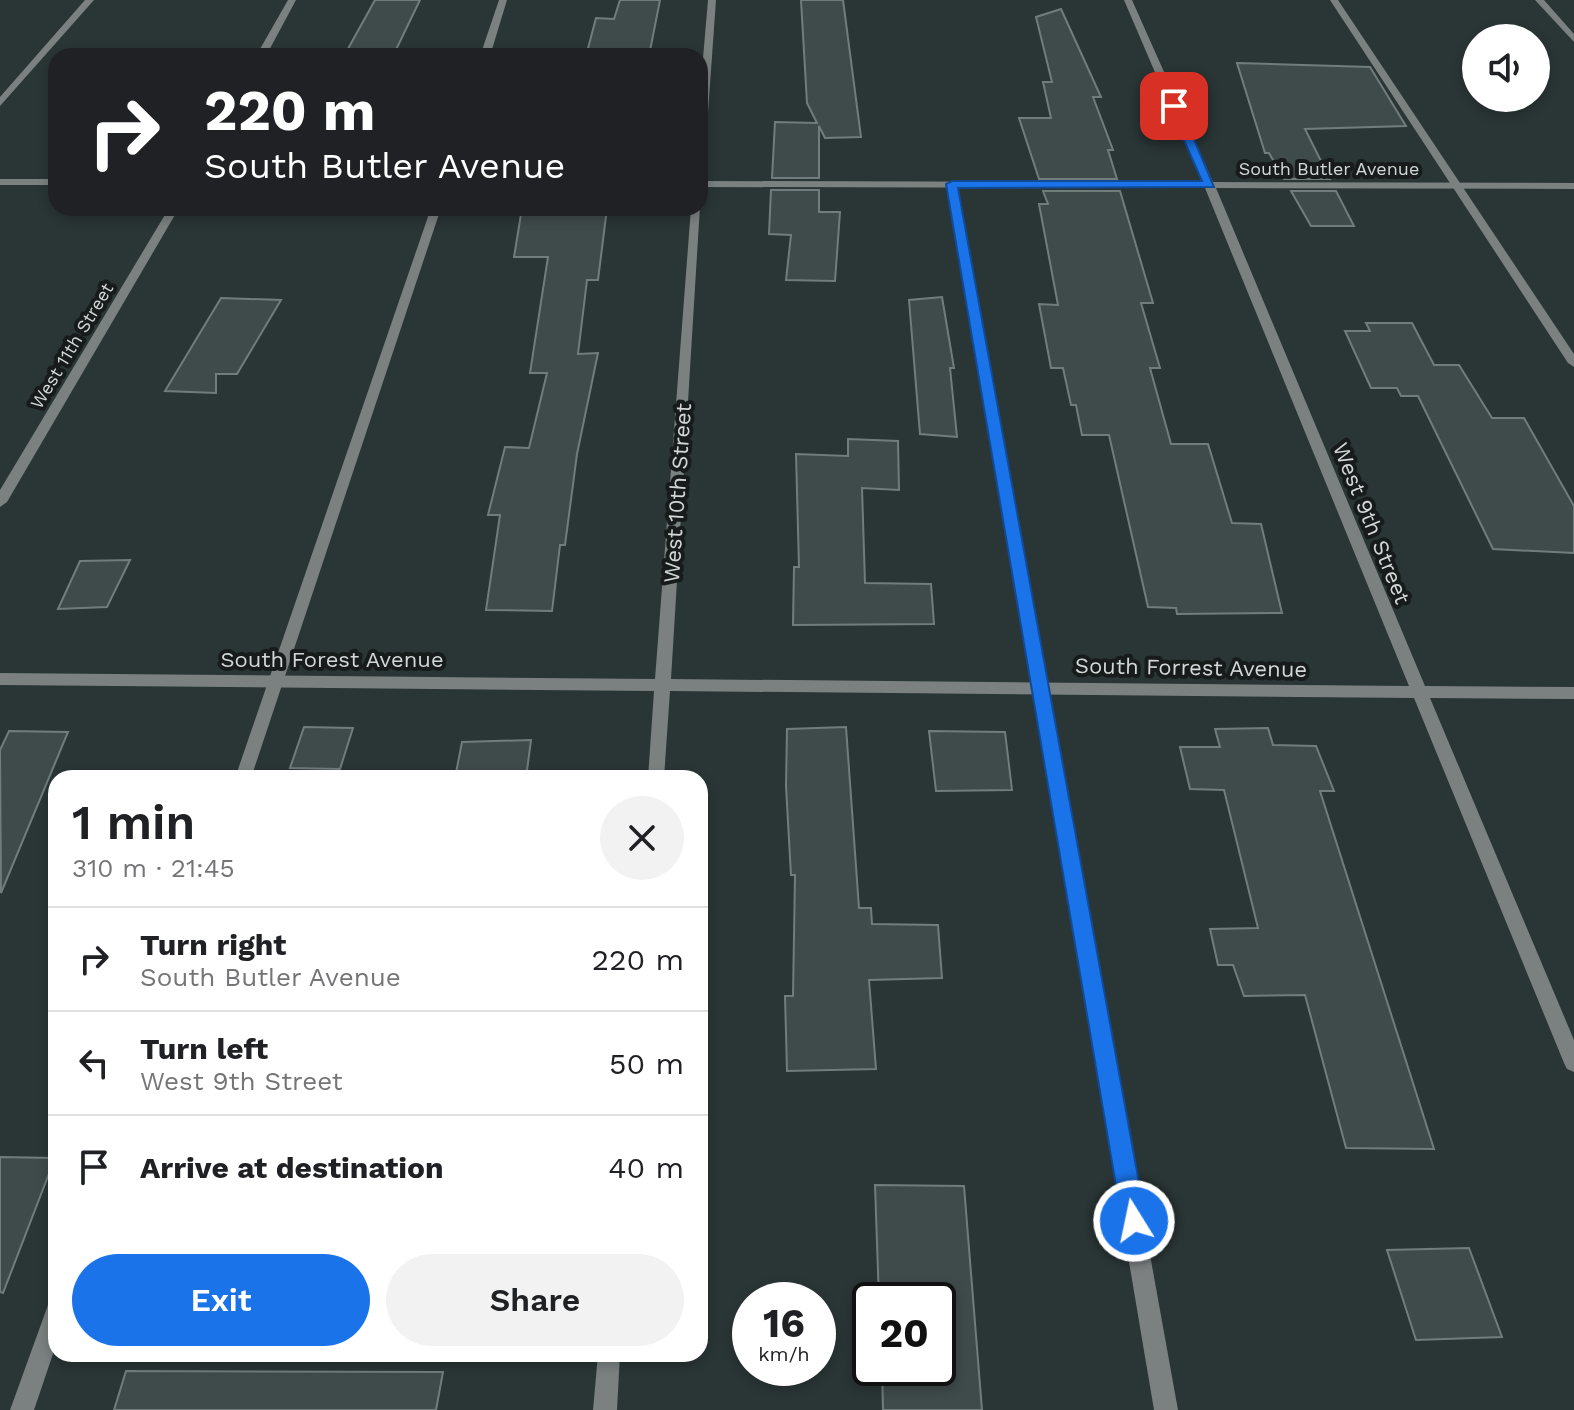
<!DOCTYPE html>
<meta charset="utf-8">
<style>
body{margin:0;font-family:"Work Sans",sans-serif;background:#f2f2f2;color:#202124;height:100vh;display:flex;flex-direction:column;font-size:30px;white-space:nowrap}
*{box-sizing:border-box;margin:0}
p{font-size:26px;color:#757577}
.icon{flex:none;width:44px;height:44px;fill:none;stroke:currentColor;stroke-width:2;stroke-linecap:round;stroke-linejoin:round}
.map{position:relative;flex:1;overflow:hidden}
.panel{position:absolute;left:48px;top:770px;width:660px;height:592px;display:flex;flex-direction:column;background:#fff;border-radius:24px;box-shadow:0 4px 12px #0003}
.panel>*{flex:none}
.guide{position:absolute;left:48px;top:48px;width:660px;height:168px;border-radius:24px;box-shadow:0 4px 12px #0003;background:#202124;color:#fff;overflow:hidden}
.tools{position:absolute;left:1462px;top:24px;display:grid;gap:16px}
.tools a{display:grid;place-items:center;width:88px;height:88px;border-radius:50%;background:#fff;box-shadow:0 4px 12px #0003;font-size:40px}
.speed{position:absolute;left:732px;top:1282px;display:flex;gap:16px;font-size:40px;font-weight:700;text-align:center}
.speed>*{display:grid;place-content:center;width:104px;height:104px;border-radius:50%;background:#fff;box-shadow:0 4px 12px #0003;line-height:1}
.speed small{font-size:20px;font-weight:400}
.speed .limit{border:4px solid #111;border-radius:12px;background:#fff;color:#111}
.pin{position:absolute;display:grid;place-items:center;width:68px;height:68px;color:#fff;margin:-34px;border-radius:16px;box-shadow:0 4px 12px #0006}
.me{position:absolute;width:88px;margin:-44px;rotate:350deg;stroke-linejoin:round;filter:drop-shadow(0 0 6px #0008)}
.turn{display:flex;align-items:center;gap:28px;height:168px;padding:0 24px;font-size:36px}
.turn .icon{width:104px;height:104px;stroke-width:2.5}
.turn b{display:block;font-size:56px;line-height:68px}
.round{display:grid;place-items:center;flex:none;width:84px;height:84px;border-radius:42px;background:#f2f2f2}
.head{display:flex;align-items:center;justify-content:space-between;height:136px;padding:0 24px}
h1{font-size:48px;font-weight:600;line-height:60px}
.primary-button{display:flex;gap:16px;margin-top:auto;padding:16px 24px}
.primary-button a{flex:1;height:92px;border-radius:48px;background:#1a73e8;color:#fff;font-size:32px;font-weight:600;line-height:92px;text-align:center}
.primary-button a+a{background:#f2f2f2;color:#202124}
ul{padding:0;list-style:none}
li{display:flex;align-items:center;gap:24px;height:104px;padding:0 24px;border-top:2px solid #e0e0e0}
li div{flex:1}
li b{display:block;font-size:30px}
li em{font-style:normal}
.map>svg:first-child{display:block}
.building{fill:#3f4a4a;stroke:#717d7d;stroke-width:2}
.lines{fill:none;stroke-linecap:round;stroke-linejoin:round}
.service{fill:#7b8080;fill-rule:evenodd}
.minor{fill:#7b8080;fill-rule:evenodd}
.route{fill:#1a73e8;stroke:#114b97;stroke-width:2}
.labels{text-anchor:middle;stroke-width:8;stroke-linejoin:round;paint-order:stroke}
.far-street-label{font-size:18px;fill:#d2d8d8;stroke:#171b1c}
.street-label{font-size:22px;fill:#d2d8d8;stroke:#171b1c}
</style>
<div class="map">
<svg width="1574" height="1410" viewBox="0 0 1574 1410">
<rect width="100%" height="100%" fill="#2a3535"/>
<g class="building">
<path d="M375,0H420L393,56H344Z"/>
<path d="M620,0H660L649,56H586L596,18L614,19Z"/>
<path d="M801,0H843L861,137L825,138L819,126V178H772L775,122L817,123L807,103Z"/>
<path d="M1061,9L1101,97H1093L1113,150H1108L1117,179H1039L1019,118H1051L1043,82H1052L1036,17Z"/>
<path d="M1237,63L1370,67L1406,126L1305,129L1330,179H1284L1269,153H1265Z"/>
<path d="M771,190H819V212H840L835,281L786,280L791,235L769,234Z"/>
<path d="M1043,191H1120L1153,303H1141L1160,368H1150L1171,444H1208L1232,523L1261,524L1282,613L1177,614L1176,608L1148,607L1109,435H1082L1076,405H1071L1063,368H1051L1039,304L1058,305L1039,204H1048Z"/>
<path d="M1291,191H1336L1354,226H1311Z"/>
<path d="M522,208H607L598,280H587L578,354L598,353L577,454L565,545H560L552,611L486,610L500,515H488L505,447L529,448L547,373H530L548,257H514Z"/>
<path d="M942,297L954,368H950L957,437L920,434L909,300Z"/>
<path d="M221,298L281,300L237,374H216V393L165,391Z"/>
<path d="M1366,323H1412L1434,365H1459L1492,418H1524L1574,506V553L1493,549L1418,396H1401L1397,388H1371L1345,331H1370Z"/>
<path d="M848,439L898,441L899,490L862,488L865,583L931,584L934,624L793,625L794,567H799L796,454L848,456Z"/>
<path d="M130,560L107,607L58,609L80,561Z"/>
<path d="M304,727L353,728L340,769L290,768Z"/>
<path d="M846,727L859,908H871L872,924L938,925L942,978L869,980L876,1069L787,1071L785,996H793L795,875H791L786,786L787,729Z"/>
<path d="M1268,728L1273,745L1316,746L1334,791H1320L1434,1149L1346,1148L1305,995L1244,996L1233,965H1218L1210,929L1258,928L1224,790L1190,789L1180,747H1220L1215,729Z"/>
<path d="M9,731L68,732L1,893L0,750Z"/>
<path d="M929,731L1005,732L1012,790L936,791Z"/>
<path d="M531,740L526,778H455L462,742Z"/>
<path d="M0,1157L55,1158L3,1293L0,1292Z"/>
<path d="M875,1185L964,1186L982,1410H883L882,1368H938V1300H879Z"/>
<path d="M1469,1248L1502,1337L1416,1340L1387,1250Z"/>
<path d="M126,1371L443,1372L436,1410H114Z"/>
</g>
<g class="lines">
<g class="service">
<path d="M85,0H94L0,106V97Z"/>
<path d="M499,0H507L490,56H480Z"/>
<path d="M1330,0H1338L1574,354V367L1568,363Z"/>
<path d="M952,181L957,184L1178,1410H1154L947,184Z"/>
<path d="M431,208H441L251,778H235Z"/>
<path d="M56,1302V1345L34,1410H10L48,1305Z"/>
</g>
<g class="minor">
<path d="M288,0H296L266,56H256Z"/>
<path d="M708,0H716L705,155L700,158V93Z"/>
<path d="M1124,0H1132L1213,182L1574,183V189L1216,188L1425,686L1574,687V699L1430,698L1574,1040V1072L1567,1069L1564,1063L1414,698L670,691L664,778H648L654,691L0,685V673L655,679L691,208L700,206L671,679L1409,686L1205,188L700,187V181L1202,182Z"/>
<path d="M1535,0H1544L1574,34V42Z"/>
<rect x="0" y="179" width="56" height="6"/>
<path d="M169,208H179L7,502L0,507V490Z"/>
<path d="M598,1354H620L617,1410H593Z"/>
</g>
</g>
<path class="route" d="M1174,102L1180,106L1214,187L958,188L1146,1221L1143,1230L1134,1234L1125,1230L1122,1221L946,184L952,181H1202L1169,106Z"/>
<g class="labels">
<g class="far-street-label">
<text x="1329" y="175">South Butler Avenue</text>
<text transform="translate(72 346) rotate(-59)" y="6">West 11th Street</text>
</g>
<g class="street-label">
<text transform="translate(677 493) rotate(-86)" y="8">West 10th Street</text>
<text transform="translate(1372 523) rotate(68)" y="8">West 9th Street</text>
<text x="332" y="667">South Forest Avenue</text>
<text transform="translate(1191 667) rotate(1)" y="8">South Forrest Avenue</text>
</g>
</g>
</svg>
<div class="tools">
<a><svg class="icon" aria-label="sound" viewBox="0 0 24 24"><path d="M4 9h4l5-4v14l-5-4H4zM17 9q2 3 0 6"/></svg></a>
</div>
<div class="speed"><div>16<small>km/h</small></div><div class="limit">20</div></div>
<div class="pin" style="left:1174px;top:106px;background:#d93025"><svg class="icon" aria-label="arrive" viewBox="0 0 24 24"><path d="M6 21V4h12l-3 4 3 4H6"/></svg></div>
<svg class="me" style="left:1134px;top:1221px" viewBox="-20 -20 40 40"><circle r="17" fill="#1a73e8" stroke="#fff" stroke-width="3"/><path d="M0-11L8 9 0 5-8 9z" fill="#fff"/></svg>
<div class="guide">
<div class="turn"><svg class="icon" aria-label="right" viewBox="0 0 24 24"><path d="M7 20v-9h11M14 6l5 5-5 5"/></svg><div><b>220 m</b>South Butler Avenue</div></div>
</div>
<section class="panel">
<div class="head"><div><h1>1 min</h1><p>310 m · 21:45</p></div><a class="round"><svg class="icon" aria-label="close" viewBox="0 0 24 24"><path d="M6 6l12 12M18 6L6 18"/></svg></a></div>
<ul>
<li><svg class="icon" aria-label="right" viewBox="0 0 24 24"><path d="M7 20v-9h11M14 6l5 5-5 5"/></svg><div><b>Turn right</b><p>South Butler Avenue</p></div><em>220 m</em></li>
<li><svg class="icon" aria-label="left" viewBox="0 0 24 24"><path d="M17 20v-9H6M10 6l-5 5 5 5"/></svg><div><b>Turn left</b><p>West 9th Street</p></div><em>50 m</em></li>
<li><svg class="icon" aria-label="arrive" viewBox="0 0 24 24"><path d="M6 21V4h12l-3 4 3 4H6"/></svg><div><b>Arrive at destination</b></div><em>40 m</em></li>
</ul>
<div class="primary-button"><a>Exit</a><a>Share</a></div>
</section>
</div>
